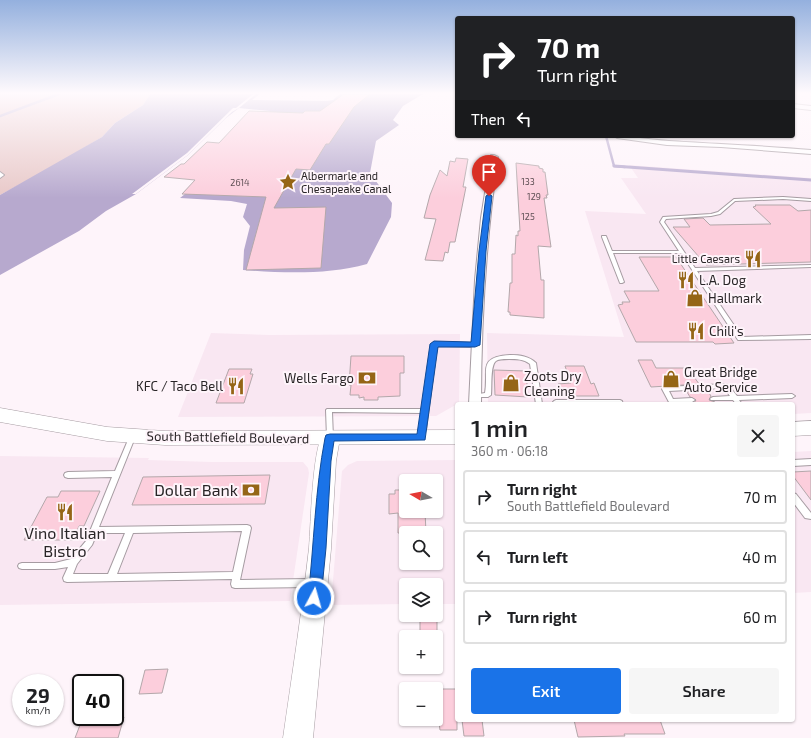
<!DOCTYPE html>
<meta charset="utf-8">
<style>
body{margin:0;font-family:"Exo 2",sans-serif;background:#f6f6f6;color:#202124;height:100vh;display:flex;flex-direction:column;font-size:15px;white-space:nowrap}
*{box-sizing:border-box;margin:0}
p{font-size:13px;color:#757577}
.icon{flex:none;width:22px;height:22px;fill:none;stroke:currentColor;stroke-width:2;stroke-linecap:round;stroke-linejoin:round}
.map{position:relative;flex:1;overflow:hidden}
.details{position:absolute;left:455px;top:402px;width:340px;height:320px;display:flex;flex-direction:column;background:#fff;border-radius:4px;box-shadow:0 1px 3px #0004}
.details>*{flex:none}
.banner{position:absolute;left:455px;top:16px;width:340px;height:122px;border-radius:4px;box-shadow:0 1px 3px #0004;background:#202124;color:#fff;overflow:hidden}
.needle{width:26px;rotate:280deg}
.tools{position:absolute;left:399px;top:474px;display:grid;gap:8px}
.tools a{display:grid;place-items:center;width:44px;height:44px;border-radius:4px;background:#fff;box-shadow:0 1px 3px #0004;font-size:20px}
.speed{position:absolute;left:12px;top:674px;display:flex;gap:8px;font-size:20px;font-weight:700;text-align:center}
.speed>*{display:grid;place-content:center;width:52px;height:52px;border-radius:50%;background:#fff;box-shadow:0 1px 3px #0004;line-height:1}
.speed small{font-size:10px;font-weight:400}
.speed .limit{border:2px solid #111;border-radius:6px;background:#fff;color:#111}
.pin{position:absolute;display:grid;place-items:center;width:34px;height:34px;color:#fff;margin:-41px -17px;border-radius:50% 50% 50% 0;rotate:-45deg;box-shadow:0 0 4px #0007}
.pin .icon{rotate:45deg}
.me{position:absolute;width:44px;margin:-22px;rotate:6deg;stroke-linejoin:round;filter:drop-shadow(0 0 3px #0008)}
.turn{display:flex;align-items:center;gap:14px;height:84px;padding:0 16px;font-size:18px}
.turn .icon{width:52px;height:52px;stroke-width:2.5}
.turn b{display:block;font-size:28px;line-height:34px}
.then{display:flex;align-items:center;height:38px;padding:0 16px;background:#0003;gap:8px;font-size:15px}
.round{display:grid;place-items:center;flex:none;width:42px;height:42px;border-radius:4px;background:#f6f6f6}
.headline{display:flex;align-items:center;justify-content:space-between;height:68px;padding:0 16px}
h1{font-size:24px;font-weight:600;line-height:30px}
.button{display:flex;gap:8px;margin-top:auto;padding:8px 16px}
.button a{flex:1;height:46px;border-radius:4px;background:#1a73e8;color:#fff;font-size:16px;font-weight:600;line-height:46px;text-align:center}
.button a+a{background:#f6f6f6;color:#202124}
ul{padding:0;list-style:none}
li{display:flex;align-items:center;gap:12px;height:54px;margin:0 8px 6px;padding:0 8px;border:2px solid #e0e0e0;border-radius:4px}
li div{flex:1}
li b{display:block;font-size:15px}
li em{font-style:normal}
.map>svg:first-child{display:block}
.built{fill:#f9e7f2;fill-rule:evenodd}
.green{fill:#e8c8c8}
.water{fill:#b7a9ce}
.pier{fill:#fef4fa}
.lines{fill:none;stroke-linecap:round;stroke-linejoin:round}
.stream-far1{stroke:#b7a9ce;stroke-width:2.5}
.stream{stroke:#b7a9ce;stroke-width:3}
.building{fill:#fccedc;stroke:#b3a7aa}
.lane-casing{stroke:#a69ca2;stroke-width:2}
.street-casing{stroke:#a69ca2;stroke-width:2}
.secondary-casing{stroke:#a69ca2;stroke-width:1}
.primary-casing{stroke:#a69ca2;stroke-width:1}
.lane{fill:#fff;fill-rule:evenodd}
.street{fill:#fff;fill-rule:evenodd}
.secondary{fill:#fff;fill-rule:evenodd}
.primary{fill:#fff;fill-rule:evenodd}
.route{fill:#1a73e8;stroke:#114b97}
.labels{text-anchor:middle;stroke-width:4;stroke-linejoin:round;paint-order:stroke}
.far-number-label{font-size:9px;fill:#5e4f54}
.far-poi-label{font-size:11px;fill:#292527;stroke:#fef4fa;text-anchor:start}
.poi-label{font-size:13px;fill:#292527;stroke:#fef4fa;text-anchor:start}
.street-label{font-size:13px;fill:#292527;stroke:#fef4fa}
.near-poi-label{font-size:16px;fill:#292527;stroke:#fef4fa;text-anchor:end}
</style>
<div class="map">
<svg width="811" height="738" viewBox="0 0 811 738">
<rect width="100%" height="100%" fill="#fef4fa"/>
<g class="built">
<path d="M629,165L811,178V413L793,414V404H488L487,333L624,337L585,211L646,214L621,178H638Z"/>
<path d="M211,333L269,335L460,334L459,403L436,416L178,417Z"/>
<path d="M811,451V592L793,593V452Z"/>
<path d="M0,456L149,458L148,460L212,462H303L308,468L309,473L290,601L0,605Z"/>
<path d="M457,460V604H436V585H406V604L331,605L342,471L348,465L357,461ZM406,481H436V511H406ZM406,533H436V563H406Z"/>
</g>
<path class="green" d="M0,94H150L143,105L115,123L102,137L50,168L0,195Z"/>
<path class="water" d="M150,94H260L252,100L327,101L333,100L340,94H423L403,106L393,120L399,125L376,141L370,173L392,203L391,217L367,264C327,275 283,273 243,270L244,250L250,226L243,217L247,204L231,201L180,198L209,175L270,111L239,108L226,118L188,155L136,194L106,211L79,231L0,275V195L102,137L115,123L143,105Z"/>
<path class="pier" d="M253,94H256L239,108L232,112L188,155L136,194H132L187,153L233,108H236Z"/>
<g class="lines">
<g class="stream-far1">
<path d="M0,116L59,94"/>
<path d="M606,136L614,166L625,167"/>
</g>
<path class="stream" d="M614,166L811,180"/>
</g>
<g class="building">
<path d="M344,94H370L354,107L329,144H326L310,170L296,169L274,208L326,207L321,268L246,270L266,197L182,194L195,180L164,177L181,164H184L207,142L219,143L249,111L303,113L305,111H320Z"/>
<path d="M456,158L468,159L463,187H466L455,242H450L448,253L445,252L443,261L425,260L436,219L424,218L430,195L440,170L447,176L450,161L455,162Z"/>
<path d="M516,163L539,166V168L543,169V172H545L548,195H546L547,198H544L551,247L538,246L541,280H544V318L510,315V312H508L510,283H512V254H515L516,235L518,236V231H520Z"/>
<path d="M755,205H790L798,211L811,210V262L706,265L673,227H690L684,219L703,218L710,225L771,224L753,207L756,206Z"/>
<path d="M639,257H676L734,343L715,344L713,342H636L618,305L623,304L622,302H630L624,291H659Z"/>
<path d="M351,356H404V373H400V396L378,397V400H364V397L359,398V395H350L351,385H349Z"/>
<path d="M638,360H652L656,368H686L690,371L699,384L651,387Z"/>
<path d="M565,366H584L591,384L594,383L599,396H563L558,384L571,383Z"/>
<path d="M229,369H252L250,374H253L244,403H216Z"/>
<path d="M494,370L526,371L528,397L495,395Z"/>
<path d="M707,390L711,396L709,400L715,402L716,404H695L694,403L696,400L690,397L687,392Z"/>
<path d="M811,471V500L793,476V472Z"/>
<path d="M270,475L265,504L132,505L143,477Z"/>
<path d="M395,490H406V511H425L426,533H398V513L389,514V494H395Z"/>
<path d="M61,491H100L84,526H79L73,540H24L47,497H58Z"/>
<path d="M420,615H437V632L420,631Z"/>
<path d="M168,669L162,693L139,694L145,670Z"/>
<path d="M438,689H457V730H440L439,723H436V701H439Z"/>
<path d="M106,717H124L118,738H75L80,725H104Z"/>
<path d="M462,720H482L484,736H464Z"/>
<path d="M574,720H660L665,734H624L625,736L578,737Z"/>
</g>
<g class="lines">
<g class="lane-casing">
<g id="lane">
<path d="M0,172L4,175L0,178Z"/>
<path d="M783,197L811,199V201L783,199L735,201L720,214L711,216L666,219L664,222L695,268L811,265V267L697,271L742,337L811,335V339L738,340L681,253H613L624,282L622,283H620L602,237V236H606L612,251H679L660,222L663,217L711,214L718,212L734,199Z"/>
<path d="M434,342L475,343L478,345L475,347L437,346L425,437L424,439H420L419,437L422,413L332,412L333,438L332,440H328L327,438L326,410L327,409H422L431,344Z"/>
<path d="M510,355C520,355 529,356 536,363L542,404H536L530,364C523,359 517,359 509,359C505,359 499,359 496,361C490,365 492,387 491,395L488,397H473L472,396L473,395L485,393C489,370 477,357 510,355Z"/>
<path d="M726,384L728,385L737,396L792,394L795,396L792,398L739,400L742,404H736L733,400H711L710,399L711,398L713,397L730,396L724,388L669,391L673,399L692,398L695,400L692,402L670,404L662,389L665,387Z"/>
<path d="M556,400H620L622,401L623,404L554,403L553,402L554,401Z"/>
<path d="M131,433H135L136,435L99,527L247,525L250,526L251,528L240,580L312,579L315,580L316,583L315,586L312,587L235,588L232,587L231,584L232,579L67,582L64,581L63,578L68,567L55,569H22L19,568L18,566L19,564L22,563H55L71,559L86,541L112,477L68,478L65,477L64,475L65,473L68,472L115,471ZM242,531L233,572L117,574L133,533ZM97,533H125L108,574H73L77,564L92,545Z"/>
<path d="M811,459V465L793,466V460Z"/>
<path d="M793,493L796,494L811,513V519L805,518L793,502Z"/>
</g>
</g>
<g class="street-casing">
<g id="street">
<path d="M793,104L811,106V110L793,108Z"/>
<path d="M614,136C633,136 650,140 669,141C716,144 764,146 811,150V154L721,147L667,145L617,138Z"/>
<path d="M491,155H494L498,157C486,239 481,321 481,404H469L475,280L481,218Z"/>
</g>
</g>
<g class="secondary-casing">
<path id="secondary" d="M330,431L337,433L340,438L336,461L331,549L313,738H283C292,675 302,611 309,548C311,522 312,452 323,433Z"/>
</g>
<g class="primary-casing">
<g id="primary">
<path d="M0,408L107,427L165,431L457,430V444L165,445L107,441L0,422Z"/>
<path d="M811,421V435L793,436V422Z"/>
</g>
</g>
<use href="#lane" class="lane"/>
<use href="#street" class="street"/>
<use href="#secondary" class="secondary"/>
<use href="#primary" class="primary"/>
</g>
<linearGradient id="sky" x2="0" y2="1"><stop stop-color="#94b0de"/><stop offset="0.47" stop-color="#fffafd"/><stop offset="1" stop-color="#fffafd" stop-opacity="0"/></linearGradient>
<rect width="811" height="198" fill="url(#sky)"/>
<path class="route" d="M489,194L492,196L486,251L480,345L475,347H438L425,440L334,441L331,461L326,548L321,598L319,602L314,604L310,602L308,598C314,545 315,490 325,438L326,435L330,434H417L430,344L434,341L471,342L479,251L486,196Z"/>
<defs>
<g id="sight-bare" transform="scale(1.38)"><path d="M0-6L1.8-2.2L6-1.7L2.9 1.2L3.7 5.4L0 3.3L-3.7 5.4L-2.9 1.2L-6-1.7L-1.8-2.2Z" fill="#956516" stroke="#fef4fa" stroke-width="2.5" paint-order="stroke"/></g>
<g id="restaurant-bare" transform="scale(1.38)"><path d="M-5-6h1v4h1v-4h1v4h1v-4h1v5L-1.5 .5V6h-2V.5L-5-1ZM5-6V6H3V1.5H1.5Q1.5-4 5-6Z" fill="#956516" stroke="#fef4fa" stroke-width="2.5" paint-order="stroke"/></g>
<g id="shop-bare" transform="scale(1.38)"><path d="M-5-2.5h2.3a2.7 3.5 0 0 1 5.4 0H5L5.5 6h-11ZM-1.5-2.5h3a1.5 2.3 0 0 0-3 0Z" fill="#956516" stroke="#fef4fa" stroke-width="2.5" paint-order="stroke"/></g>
<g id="bank-bare" transform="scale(1.38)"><path d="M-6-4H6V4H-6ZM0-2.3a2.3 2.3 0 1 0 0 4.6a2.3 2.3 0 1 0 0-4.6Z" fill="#956516" stroke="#fef4fa" stroke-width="2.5" paint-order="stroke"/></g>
</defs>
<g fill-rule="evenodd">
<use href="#sight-bare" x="288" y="182"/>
<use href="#restaurant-bare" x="753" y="259"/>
<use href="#restaurant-bare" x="686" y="280"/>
<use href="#shop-bare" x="695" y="298"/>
<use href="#restaurant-bare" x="696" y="331"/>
<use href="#bank-bare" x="367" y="378"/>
<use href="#shop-bare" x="671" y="379"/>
<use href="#shop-bare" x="511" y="383"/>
<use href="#restaurant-bare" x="236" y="386"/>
<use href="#bank-bare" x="251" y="490"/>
<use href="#restaurant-bare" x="65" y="512"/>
</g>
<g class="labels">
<g class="far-number-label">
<text x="528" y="185">133</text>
<text x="240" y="186">2614</text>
<text x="534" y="200">129</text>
<text x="528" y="220">125</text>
</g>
<g class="far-poi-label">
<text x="301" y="180">Albermarle and<tspan x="301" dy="13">Chesapeake Canal</tspan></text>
<text x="740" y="263" text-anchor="end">Little Caesars</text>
</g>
<g class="poi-label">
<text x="699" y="285">L.A. Dog</text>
<text x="708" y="303">Hallmark</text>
<text x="709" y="336">Chili's</text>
<text x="684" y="377">Great Bridge<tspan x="684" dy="15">Auto Service</tspan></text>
<text x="524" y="381">Zoots Dry<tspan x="524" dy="15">Cleaning</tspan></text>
<text x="354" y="383" text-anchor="end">Wells Fargo</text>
<text x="223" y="391" text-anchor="end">KFC / Taco Bell</text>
</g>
<g class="street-label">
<text transform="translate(228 437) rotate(1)" y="5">South Battlefield Boulevard</text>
</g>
<g class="near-poi-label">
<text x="238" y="496">Dollar Bank</text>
<text x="65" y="539" text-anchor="middle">Vino Italian<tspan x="65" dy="18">Bistro</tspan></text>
</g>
</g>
</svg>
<div class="tools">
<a><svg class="needle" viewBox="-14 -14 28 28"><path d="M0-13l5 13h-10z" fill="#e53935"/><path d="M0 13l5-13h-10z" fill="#757577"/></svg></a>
<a><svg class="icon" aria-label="search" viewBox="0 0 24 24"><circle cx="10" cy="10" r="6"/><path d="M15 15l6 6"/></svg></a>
<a><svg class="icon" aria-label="layers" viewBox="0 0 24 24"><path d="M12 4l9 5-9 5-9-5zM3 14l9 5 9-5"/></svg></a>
<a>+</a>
<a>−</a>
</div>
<div class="speed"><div>29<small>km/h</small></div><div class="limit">40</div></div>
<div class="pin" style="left:489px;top:196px;background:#d93025"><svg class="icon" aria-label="arrive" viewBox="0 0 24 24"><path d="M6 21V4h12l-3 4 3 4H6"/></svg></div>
<svg class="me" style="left:314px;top:598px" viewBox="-20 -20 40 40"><circle r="17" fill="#1a73e8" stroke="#fff" stroke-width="3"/><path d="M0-11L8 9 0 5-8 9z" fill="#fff"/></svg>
<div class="banner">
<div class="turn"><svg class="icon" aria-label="right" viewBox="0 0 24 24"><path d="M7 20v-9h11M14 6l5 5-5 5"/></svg><div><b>70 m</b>Turn right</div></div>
<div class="then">Then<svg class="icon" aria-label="left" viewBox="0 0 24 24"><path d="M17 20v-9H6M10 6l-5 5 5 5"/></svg></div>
</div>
<section class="details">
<div class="headline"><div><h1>1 min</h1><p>360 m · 06:18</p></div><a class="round"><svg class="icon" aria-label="close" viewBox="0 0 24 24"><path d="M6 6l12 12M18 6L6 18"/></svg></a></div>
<ul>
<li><svg class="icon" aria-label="right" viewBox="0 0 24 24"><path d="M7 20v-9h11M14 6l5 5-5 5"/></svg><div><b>Turn right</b><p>South Battlefield Boulevard</p></div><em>70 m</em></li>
<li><svg class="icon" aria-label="left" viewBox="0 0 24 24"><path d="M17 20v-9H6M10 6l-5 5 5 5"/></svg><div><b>Turn left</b></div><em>40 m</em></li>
<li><svg class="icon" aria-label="right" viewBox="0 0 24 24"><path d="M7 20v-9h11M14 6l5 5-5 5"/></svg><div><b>Turn right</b></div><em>60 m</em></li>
</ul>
<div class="button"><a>Exit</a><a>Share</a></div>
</section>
</div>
